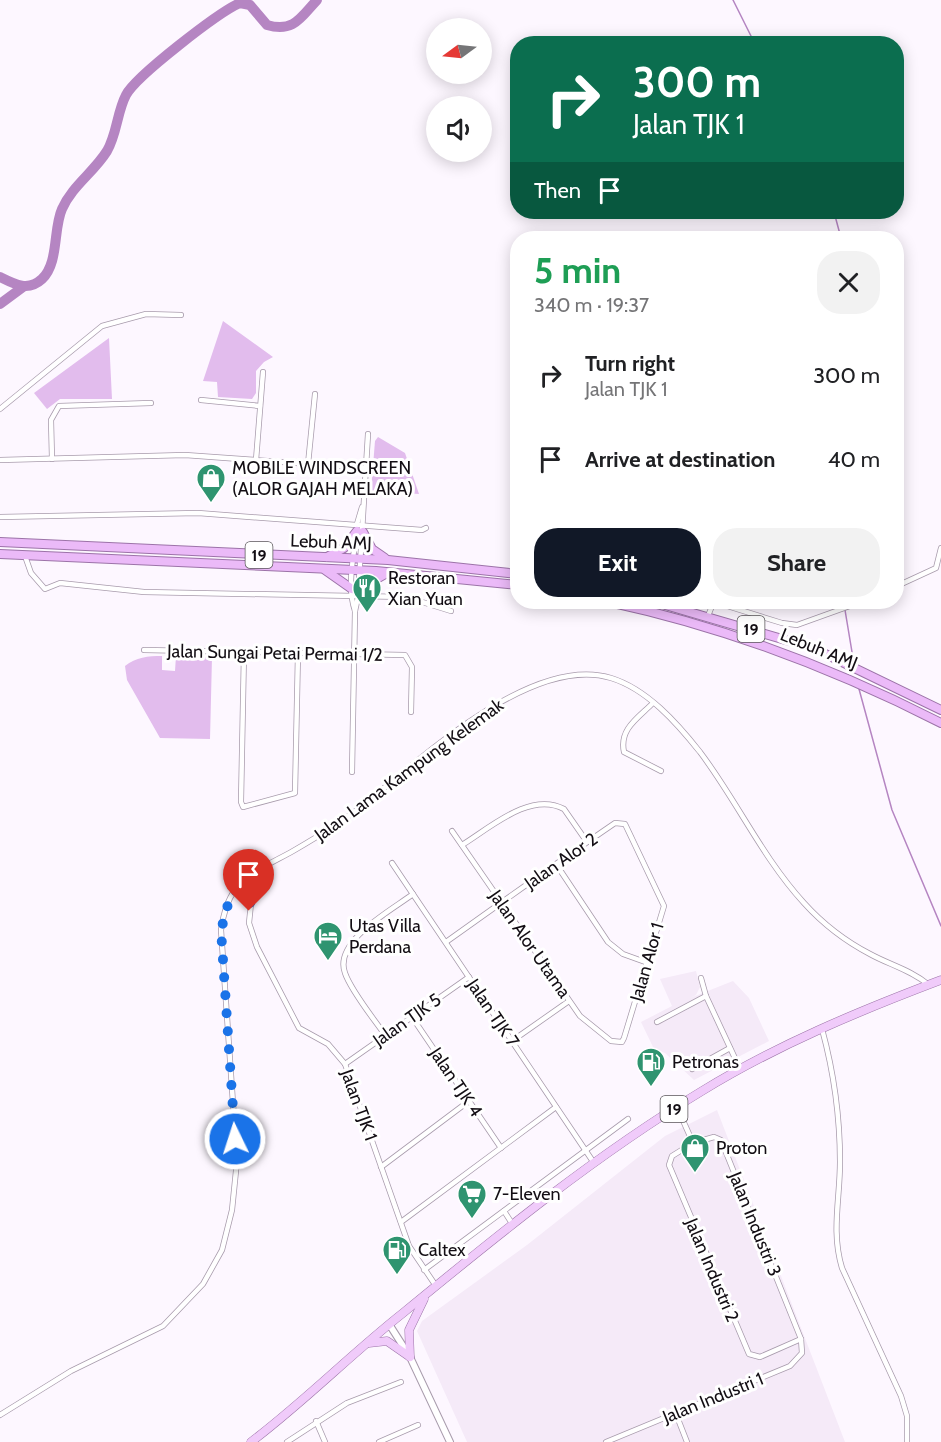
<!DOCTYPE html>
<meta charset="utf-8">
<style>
body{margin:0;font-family:Cabin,sans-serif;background:#f2f2f2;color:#202124;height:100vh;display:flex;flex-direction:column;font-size:22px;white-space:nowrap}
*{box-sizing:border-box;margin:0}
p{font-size:20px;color:#757577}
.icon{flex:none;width:33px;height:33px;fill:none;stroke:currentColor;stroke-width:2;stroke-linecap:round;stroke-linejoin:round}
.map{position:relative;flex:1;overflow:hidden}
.sheet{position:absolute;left:510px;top:231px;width:394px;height:378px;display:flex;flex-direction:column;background:#fff;border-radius:24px;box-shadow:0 3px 15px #0003}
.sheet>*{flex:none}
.guide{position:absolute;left:510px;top:36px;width:394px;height:183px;border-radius:24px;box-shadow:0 3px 15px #0003;background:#0b6e4f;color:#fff;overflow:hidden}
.needle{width:39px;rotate:255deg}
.buttons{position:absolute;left:426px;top:18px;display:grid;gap:12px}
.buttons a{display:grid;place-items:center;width:66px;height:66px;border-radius:50%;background:#fff;box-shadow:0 3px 15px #0003;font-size:30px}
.pin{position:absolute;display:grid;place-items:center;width:51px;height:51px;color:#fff;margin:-62px -26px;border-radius:50% 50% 50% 0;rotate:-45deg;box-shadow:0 0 6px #0007}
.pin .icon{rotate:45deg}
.me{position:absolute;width:66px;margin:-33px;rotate:356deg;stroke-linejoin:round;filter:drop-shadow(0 0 4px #0008)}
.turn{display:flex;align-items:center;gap:21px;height:126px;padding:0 24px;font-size:27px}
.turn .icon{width:78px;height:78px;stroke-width:2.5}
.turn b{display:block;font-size:42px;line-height:51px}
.then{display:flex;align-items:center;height:57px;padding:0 24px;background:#0003;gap:12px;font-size:22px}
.round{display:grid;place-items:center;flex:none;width:63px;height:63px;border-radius:24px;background:#f2f2f2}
.summary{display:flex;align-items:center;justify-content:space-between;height:102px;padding:0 24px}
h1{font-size:36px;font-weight:800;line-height:45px;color:#1e9e55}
.cta{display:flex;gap:12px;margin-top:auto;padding:12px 24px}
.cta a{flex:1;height:69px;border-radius:24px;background:#111827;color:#fff;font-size:24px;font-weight:800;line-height:69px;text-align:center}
.cta a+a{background:#f2f2f2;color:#202124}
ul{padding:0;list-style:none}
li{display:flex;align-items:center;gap:18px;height:84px;padding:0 24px}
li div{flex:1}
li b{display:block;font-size:22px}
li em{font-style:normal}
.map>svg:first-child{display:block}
.built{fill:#f5eaf8}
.green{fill:#e2bced}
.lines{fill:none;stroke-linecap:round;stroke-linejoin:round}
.stream{stroke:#b585c2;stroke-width:1.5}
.river{stroke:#b585c2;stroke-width:10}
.minor-casing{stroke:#a89bac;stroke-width:6}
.tertiary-casing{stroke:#a89bac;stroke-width:8}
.primary-casing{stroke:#9c73a8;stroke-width:9}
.trunk-casing{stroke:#9c73a8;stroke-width:10}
.minor{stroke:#fff;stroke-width:4.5}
.tertiary{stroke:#fff;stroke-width:6}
.primary{stroke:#f0cbfa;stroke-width:8}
.trunk{stroke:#ebbaf8;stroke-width:8}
.route{stroke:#1a73e8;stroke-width:10;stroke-dasharray:0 18}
.labels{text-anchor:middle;stroke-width:6;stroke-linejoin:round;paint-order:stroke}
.shield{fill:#fff;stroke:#5a565a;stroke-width:1.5}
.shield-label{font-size:16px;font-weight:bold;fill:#130e14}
.poi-label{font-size:18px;fill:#130e14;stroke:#fff;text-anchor:start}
.street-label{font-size:18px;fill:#130e14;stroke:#fff}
</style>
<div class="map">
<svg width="941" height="1442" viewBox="0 0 941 1442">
<rect width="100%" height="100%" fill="#fdf7ff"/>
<g class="built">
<path d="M696,971L700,987L696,995L690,998L733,981L749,998L769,1041L694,1080L665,1053L654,1049L641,1022L672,1006L660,979Z"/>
<path d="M717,1110L845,1442H467L417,1331L422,1321L527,1245L665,1136Z"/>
</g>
<g class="green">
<path d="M223,321L273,357L264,362L256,371V393L252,399L218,397L217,382L203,381Z"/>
<path d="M109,338L112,399H60L47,409L34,393Z"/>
<path d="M378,437L405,453L419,494L371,491L375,441Z"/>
<path d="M162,656V670L175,671L176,656L212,657L210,739L160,738L127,680L125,666C136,657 148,656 162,656Z"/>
</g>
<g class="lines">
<g class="stream">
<path d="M733,0L755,44"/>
<path d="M834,212L841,238"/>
<path d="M845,610L854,664"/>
<path d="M859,689L892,810L941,926"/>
</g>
<g class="river">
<path d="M0,277C14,284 28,292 42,279C59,263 53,229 62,209C72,186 94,172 107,151C117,134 117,112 126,95C136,76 219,12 240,3L250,5L267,25C294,33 301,17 317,0"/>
<path d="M0,304L23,287"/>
</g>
<g class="minor-casing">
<g id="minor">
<path d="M201,400L260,406"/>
<path d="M0,409L102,326L146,314L181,315"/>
<path d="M52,459L51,420L59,406L151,403"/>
<path d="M0,460L185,455L365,468"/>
<path d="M256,460L263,372"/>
<path d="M308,464L315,394"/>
<path d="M0,517L198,513L422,530L426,528"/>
<path d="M357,524L362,507"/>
<path d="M25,556L31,573L45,589L60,583L144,592L406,597L451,611"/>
<path d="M897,586L936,568L941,548"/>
<path d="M355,611L358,597L368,434"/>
<path d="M708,616L712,606L721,604L782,623L797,625L861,602"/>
<path d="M144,650L405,655L412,667L411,712"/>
<path d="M244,652L241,802L243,807L295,793L298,653"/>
<path d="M653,703C638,718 619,729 624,752L661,771"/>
<path d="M352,772L355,611C347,587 353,560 356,536"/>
<path d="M462,845C490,828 530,791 564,809L587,842"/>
<path d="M392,863L594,1163"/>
<path d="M556,864L608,942L623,954L648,963"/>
<path d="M254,874L249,923L257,947L299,1028L328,1044L345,1064L409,1246L436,1286"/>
<path d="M446,942C502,902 558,862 615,823L625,824L664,906L624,1038L622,1042L611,1041L580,1016L452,831"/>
<path d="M701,978L706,996L740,1069"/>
<path d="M412,1017L501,1148"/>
<path d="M657,1022L706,996"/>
<path d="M822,1029C834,1073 840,1118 840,1162C840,1199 831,1232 842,1268L901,1396L907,1416V1442"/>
<path d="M385,1035C374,1019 351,991 345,973C333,941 392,910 413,894"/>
<path d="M512,1041L569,1001"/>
<path d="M345,1064L469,977"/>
<path d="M692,1069L730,1048"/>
<path d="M693,1143L672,1156L669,1165L749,1354L760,1357L801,1339"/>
<path d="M381,1167L469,1101"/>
<path d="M504,1211L513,1225"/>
<path d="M401,1222L556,1107"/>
<path d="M424,1270L628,1119"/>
<path d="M676,1414L687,1442"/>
<path d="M0,1415L71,1371L163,1326L203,1284L222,1250L232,1210L237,1161L221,930C223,916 226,902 235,890C248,872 274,862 293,851C319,836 344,821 367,802C423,757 533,654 611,678C647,689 677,723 700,752C737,801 762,857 804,903C823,924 845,941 870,954C890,965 911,970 929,985"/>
<path d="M316,1421L325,1442"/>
<path d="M287,1442L347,1403L401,1382"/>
<path d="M379,1442L418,1425"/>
<path d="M606,1442L790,1366L802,1353L801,1339L721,1140L714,1137L693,1143L677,1107"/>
</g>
</g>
<g class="tertiary-casing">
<path id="tertiary" d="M389,1324L410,1357L450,1442"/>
</g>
<g class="primary-casing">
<g id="primary">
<path d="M369,1343L387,1341L410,1357"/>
<path d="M410,1357L409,1330L424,1299"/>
<path d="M251,1442C304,1402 351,1354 403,1313C499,1234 596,1155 702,1091C777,1045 859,1011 941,980"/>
</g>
</g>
<g class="trunk-casing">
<g id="trunk">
<path d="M363,532L372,549L385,558"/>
<path d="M0,542L388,560L518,574"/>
<path d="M0,554L376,571L518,585"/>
<path d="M327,557L344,548L357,531"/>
<path d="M325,570L352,589"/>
<path d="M359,589L387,573"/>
<path d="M609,602C726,627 835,669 941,723"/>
<path d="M655,602L813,648L941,710"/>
</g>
</g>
<use href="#minor" class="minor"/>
<use href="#tertiary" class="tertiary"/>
<use href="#primary" class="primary"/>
<use href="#trunk" class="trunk"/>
</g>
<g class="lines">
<path class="route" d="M235,1139L221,930L230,897L254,874L249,911"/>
</g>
<defs>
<g id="shop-pin" transform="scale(1.5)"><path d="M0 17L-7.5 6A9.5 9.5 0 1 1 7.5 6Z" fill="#2f9470" stroke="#fff"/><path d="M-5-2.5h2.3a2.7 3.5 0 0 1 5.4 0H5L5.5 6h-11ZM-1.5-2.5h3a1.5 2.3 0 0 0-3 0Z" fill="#fff"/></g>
<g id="restaurant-pin" transform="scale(1.5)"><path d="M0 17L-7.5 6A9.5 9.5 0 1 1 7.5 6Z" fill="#2f9470" stroke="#fff"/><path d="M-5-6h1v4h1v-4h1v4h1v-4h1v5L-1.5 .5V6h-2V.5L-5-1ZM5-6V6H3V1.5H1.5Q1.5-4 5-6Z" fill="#fff"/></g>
<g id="hotel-pin" transform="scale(1.5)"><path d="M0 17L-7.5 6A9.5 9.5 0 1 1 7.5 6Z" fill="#2f9470" stroke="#fff"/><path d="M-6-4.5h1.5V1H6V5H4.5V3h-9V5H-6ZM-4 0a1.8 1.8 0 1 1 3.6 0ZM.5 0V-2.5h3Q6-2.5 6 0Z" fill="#fff"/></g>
<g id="fuel-pin" transform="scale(1.5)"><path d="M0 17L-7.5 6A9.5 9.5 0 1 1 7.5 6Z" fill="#2f9470" stroke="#fff"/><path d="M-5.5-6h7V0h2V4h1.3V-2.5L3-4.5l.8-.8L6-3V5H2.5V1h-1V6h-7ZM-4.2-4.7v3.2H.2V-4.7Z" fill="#fff"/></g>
<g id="supermarket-pin" transform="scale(1.5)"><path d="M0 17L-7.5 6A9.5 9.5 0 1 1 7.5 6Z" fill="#2f9470" stroke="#fff"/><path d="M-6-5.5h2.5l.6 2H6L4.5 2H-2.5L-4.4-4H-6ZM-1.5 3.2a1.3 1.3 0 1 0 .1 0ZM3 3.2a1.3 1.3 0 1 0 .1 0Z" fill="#fff"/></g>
</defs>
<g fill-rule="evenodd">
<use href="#shop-pin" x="211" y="478"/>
<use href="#restaurant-pin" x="367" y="588"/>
<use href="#hotel-pin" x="328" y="936"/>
<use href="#fuel-pin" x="651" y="1062"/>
<use href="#shop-pin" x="695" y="1148"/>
<use href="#supermarket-pin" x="472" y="1194"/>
<use href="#fuel-pin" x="397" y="1250"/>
</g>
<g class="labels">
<g class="shield">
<rect x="245.5" y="542" width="27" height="26" rx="4.5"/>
<rect x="737.5" y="616" width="27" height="26" rx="4.5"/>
<rect x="660.5" y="1096" width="27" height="26" rx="4.5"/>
</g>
<g class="shield-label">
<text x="259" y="561">19</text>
<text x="751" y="635">19</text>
<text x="674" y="1115">19</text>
</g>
<g class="poi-label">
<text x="232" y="474">MOBILE WINDSCREEN<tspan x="232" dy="21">(ALOR GAJAH MELAKA)</tspan></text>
<text x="388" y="584">Restoran<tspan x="388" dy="21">Xian Yuan</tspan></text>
<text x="349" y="932">Utas Villa<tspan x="349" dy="21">Perdana</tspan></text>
<text x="672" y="1068">Petronas</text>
<text x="716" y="1154">Proton</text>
<text x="493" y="1200">7-Eleven</text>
<text x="418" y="1256">Caltex</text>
</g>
<g class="street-label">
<text transform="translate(331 542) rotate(2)" y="6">Lebuh AMJ</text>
<text transform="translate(819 649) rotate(22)" y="6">Lebuh AMJ</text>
<text transform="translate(275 653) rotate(1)" y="6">Jalan Sungai Petai Permai 1/2</text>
<text transform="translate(409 770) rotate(-36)" y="6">Jalan Lama Kampung Kelemak</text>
<text transform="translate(561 861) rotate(-35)" y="6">Jalan Alor 2</text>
<text transform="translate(530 944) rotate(55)" y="6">Jalan Alor Utama</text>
<text transform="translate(647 962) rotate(-74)" y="6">Jalan Alor 1</text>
<text transform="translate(493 1013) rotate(56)" y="6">Jalan TJK 7</text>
<text transform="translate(407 1020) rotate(-35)" y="6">Jalan TJK 5</text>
<text transform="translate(456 1082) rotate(56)" y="6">Jalan TJK 4</text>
<text transform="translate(359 1105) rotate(70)" y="6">Jalan TJK 1</text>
<text transform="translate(755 1224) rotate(68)" y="6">Jalan Industri 3</text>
<text transform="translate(712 1270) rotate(67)" y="6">Jalan Industri 2</text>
<text transform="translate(713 1398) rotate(-22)" y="6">Jalan Industri 1</text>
</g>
</g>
</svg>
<div class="buttons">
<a><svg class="needle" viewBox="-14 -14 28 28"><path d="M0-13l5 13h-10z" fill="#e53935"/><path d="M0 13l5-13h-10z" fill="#757577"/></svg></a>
<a><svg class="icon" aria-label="sound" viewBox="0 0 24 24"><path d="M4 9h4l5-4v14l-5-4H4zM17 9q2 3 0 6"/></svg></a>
</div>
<div class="pin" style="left:249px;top:911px;background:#d93025"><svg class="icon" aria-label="arrive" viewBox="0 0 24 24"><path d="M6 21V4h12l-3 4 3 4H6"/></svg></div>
<svg class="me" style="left:235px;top:1139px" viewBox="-20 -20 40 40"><circle r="17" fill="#1a73e8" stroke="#fff" stroke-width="3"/><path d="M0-11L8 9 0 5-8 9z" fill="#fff"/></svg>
<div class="guide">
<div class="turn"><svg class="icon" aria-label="right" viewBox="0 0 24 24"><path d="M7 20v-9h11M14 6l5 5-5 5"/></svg><div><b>300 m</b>Jalan TJK 1</div></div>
<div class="then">Then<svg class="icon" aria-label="arrive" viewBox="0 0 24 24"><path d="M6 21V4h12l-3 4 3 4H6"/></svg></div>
</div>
<section class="sheet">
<div class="summary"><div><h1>5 min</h1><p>340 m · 19:37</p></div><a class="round"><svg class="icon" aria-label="close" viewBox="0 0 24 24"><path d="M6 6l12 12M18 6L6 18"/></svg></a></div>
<ul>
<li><svg class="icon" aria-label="right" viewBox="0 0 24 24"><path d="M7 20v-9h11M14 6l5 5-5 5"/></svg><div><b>Turn right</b><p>Jalan TJK 1</p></div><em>300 m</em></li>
<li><svg class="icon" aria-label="arrive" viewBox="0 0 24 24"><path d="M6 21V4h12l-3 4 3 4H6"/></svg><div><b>Arrive at destination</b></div><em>40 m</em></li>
</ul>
<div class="cta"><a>Exit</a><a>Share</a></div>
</section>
</div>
